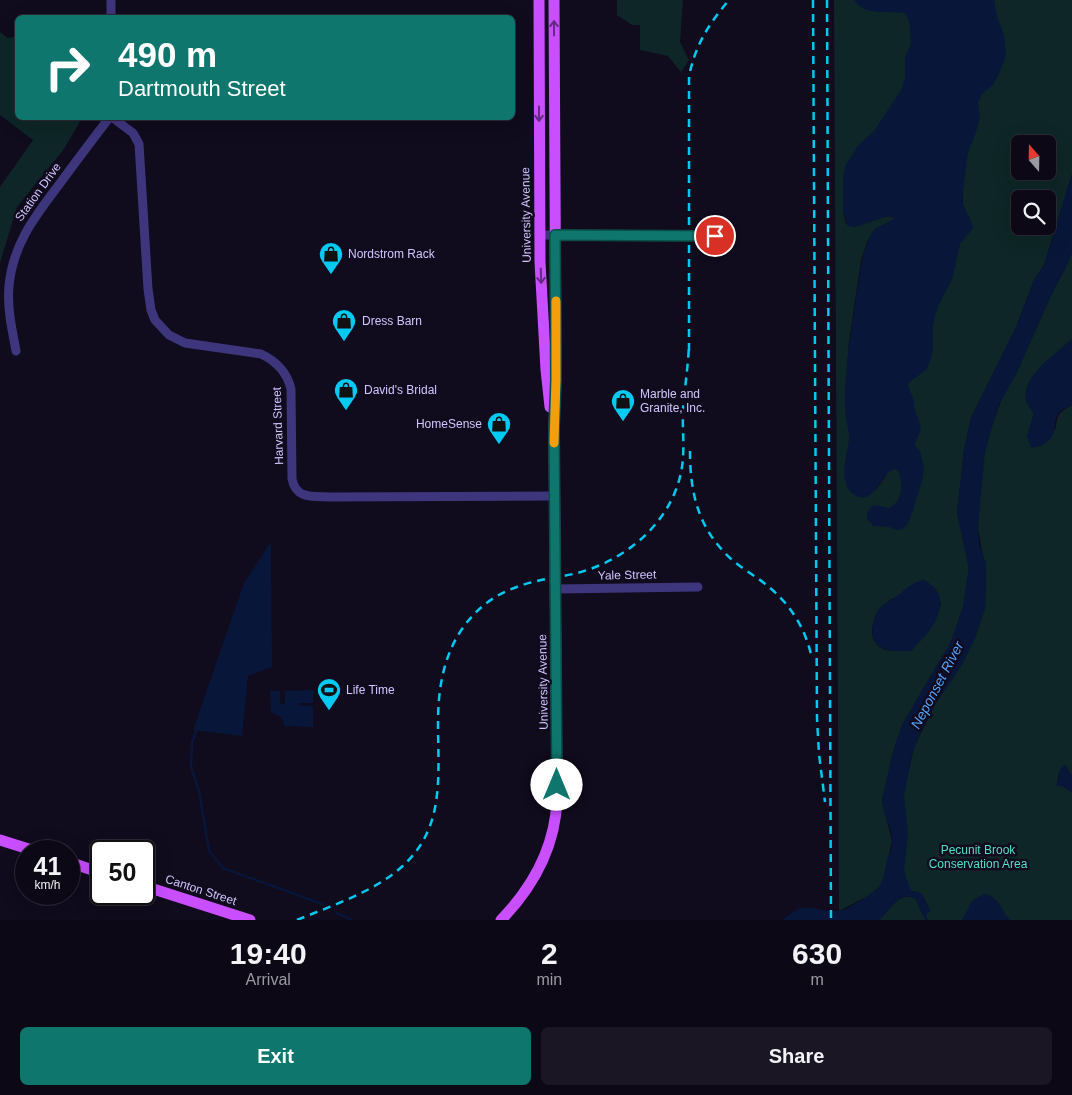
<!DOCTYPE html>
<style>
body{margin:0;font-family:Helvetica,sans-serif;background:#1a1623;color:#f1f3f6;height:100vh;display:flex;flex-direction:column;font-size:19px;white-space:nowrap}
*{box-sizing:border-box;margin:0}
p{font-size:16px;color:#9a9aa1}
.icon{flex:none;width:28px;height:28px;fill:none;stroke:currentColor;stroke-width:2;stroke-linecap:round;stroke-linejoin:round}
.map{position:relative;height:920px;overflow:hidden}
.drawer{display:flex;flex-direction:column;background:#0c0816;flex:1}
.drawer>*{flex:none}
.guide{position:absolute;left:15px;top:15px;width:500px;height:105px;border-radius:8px;box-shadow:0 5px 20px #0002,0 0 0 1px #2c2935;background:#0f766e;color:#fff;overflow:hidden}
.needle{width:32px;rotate:340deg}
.controls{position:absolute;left:1011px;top:135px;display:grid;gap:10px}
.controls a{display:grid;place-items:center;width:45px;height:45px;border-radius:8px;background:#0c0816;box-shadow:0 5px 20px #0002,0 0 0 1px #2c2935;font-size:25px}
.speed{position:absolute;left:15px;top:840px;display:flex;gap:10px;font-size:25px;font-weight:700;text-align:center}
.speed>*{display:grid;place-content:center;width:65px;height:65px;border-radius:50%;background:#0c0816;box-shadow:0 5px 20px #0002,0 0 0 1px #2c2935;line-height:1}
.speed small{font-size:12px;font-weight:400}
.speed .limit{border:2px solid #111;border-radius:8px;background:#fff;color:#111}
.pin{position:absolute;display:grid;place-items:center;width:42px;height:42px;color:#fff;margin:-21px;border:2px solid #fff;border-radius:50%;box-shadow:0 1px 5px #0007}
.me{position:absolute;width:55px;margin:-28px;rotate:0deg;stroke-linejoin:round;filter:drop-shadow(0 0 4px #0008)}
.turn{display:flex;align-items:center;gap:18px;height:105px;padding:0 20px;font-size:22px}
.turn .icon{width:65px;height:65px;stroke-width:2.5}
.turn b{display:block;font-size:35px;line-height:42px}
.eta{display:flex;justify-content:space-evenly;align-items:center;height:85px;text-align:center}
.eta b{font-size:30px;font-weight:700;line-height:35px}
.button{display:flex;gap:10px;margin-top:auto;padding:10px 20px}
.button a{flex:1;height:58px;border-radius:8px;background:#0f766e;color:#fff;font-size:20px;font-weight:700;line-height:58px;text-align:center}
.button a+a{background:#1a1623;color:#f1f3f6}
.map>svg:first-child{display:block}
.green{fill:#0e2627;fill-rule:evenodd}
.water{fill:#081739}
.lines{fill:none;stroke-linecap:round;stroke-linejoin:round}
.stream{stroke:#081739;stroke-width:2.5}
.minor{stroke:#3e367d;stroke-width:9}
.major{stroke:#c94eff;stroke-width:11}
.rail{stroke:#00c9f2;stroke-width:2.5;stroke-dasharray:8 6;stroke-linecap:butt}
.oneway{stroke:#632983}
.route-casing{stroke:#0a4d48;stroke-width:12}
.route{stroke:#0f766e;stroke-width:9}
.slow{stroke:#f59e0b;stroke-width:9}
.labels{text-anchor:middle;stroke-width:5;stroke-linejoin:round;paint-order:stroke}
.street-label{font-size:12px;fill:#d2c7ff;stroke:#100b1d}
.poi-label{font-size:12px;fill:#d2c7ff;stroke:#100b1d;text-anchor:start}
.park-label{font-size:12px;fill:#54dfc6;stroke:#100b1d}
.water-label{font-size:14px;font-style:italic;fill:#55a5ff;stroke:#100b1d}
</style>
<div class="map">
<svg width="1072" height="920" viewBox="0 0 1072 920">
<rect width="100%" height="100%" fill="#100b1d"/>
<g class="green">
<path d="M617,0H683L680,42L689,60L681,72L668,56L640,50V25H632L617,15Z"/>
<path d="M834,0H1072V174L1044,265L1034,280L1016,327L971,418L964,450L957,513L969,568L963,607L951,642L902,725L893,752L882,801L892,841L882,884L870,895L839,911ZM910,93L963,188V207L845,399L849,342L861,260L867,242L875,229L894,220L893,217L888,216L854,227L846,224L843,211L844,172ZM1020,144H1048V171H1020ZM1020,199H1048V226H1020ZM847,451L888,472C881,483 874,497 859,497L850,491L845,467ZM936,589L941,605L911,651C902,651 887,652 880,647C862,634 878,605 894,598C906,593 923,592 936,589Z"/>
<path d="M0,32L8,38L17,36L18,118H82L64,149L17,207L0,263V187L33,140L0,115Z"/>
<path d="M1072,252V339C1057,354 1022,375 1026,400C1027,405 1032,409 1034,414L1027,436L1055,430C1058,414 1058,413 1072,405V776L1065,765C1059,769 1057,779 1057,786H1062L1072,792V920H879C890,911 898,890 916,899L923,916L928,905L922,895L917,892L911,891L897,878L895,808L907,779L914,748L935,704L961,666L975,638L985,608L986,573L978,528L981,475L985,451L991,428L1004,393L1015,376L1053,291L1065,269Z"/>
</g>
<g class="water">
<path d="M854,0H994L997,17L1004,34L1006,56L999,74L993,85L983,93L978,102L980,118L976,132L968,152L962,200C964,211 972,218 973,228L960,244L952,280L940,302L935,315L933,326V351L930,361L926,370L908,383L909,389L914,400V408L919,421L921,430L915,443L916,447L920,451L924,468L922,481L911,516L907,525L902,529L896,530L889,527L873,526L867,518V513C873,501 879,507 889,508C903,500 903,486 899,473L896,469C882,470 874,507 855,495C836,483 848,455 849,438C849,428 845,418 845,408C844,371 851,334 856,298C860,275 861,253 872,232L875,229L894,219L893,217L888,216L854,227L848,226L843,211V185L845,166L858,146L874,131L901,90L905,80V57L910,46L911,40L909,21L905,13C889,11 863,16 854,0Z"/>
<path d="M1072,174V252L1065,269L1053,291L1015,376L999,404L985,451L978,528L979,544L986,563L985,608L975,638L961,666L935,704L921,732L912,754L904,796L908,833L904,871L911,891L921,893L931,911L923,916L916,899C898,889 890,912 879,920H783C806,898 811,912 837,911C845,911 851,906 858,902C881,888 882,888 887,861C889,855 892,849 892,842C893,828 883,815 882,801L893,752L902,725L951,641L963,607L969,568L957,513L964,450L971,418L1016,327L1034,280L1044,265Z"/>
<path d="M1072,339V405C1067,408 1061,409 1058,414C1051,426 1059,436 1042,445C1038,447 1035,448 1031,447L1027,436L1034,414C1032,409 1027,405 1026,400C1022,375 1057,354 1072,339Z"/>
<path d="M271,542L272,667L248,676L242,736L193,730L244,583Z"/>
<path d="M924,580C959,599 930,633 911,651C902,651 889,652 881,647C868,641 872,618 879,609C884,603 892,600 898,595C906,589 914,581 924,580Z"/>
<path d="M313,690V703H299L298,705L313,706V727L285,726L281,717L271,712L270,691H280V703L282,704L285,703V691Z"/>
<path d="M1065,765L1072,776V792L1062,786H1056L1061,768Z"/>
<path d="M984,894C999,896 1001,910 1010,920H962L972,901Z"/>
</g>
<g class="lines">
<g class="stream">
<path d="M198,727L192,742L191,767L199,791L209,851L223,868L322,904"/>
<path d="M923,912L927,920"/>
<path d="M336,913L352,920"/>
</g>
<g class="minor">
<path d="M111,0V18"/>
<path d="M113,118L133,133L139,144L148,289L151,310L155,320L169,335L185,343L261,354C276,361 287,372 291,389L292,479C296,500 314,496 331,497L555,496"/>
<path d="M540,235L715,236"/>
<path d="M16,351C12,329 7,308 9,286C13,243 36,215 61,182C77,160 93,139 109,118"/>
<path d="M556,589L698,587"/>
</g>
<g class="major">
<path d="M539,0L540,262L546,370L550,407"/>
<path d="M0,840L35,851"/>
<path d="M69,862L101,873"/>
<path d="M144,886L250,920"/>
<path d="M501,920C534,886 555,847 557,800L554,428L556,367L554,0"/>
</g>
<g class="rail">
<path d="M813,0L817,719L819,754L825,802"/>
<path d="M827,0L831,920"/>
<path d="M689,351V76C696,44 708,25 729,0"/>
<path d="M690,451C690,490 697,524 725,553C736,565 751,573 764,583C789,602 806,628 812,659"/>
<path d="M297,920C357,895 425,877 436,802C440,776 438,749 438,723C438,690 443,657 462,629C488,592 520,583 563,576C619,567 673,525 682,467C685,447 682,427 683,408C685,387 688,366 689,345"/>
</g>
</g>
<defs><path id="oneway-shaft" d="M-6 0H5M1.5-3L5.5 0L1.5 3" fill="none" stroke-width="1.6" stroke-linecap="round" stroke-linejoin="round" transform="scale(1.25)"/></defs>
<g class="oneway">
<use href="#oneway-shaft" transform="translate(554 28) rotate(-90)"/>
<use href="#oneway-shaft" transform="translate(539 114) rotate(90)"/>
<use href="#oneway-shaft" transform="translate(541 276) rotate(88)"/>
</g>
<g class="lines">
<g class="route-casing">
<path id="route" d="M557,785L554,428L556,380L555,235L715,236"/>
</g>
<use href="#route" class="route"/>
<path class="slow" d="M554,443L556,380V301"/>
</g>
<defs>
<g id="shop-pin" transform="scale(1.25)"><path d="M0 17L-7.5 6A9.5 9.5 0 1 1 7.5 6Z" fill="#00c9f2" stroke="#100b1d"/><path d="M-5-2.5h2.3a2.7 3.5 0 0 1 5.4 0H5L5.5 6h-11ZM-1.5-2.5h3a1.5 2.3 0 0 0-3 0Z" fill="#111"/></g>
<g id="stadium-pin" transform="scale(1.25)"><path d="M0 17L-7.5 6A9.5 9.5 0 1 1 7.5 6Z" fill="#00c9f2" stroke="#100b1d"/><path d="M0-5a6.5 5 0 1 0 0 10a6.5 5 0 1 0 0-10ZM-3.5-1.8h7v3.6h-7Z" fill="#111"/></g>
</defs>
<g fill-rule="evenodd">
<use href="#shop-pin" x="331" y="254"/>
<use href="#shop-pin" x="344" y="321"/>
<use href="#shop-pin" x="346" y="390"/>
<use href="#shop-pin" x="623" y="401"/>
<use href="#shop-pin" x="499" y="424"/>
<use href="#stadium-pin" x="329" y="690"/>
</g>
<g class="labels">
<g class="street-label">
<text transform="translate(38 192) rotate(-54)" y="4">Station Drive</text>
<text transform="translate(526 215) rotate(-91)" y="4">University Avenue</text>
<text transform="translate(278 426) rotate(-92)" y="4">Harvard Street</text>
<text transform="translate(627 575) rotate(-1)" y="4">Yale Street</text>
<text transform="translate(543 682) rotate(-91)" y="4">University Avenue</text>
<text transform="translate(201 890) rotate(18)" y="4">Canton Street</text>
</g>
<g class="poi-label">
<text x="348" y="258">Nordstrom Rack</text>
<text x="362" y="325">Dress Barn</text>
<text x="364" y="394">David's Bridal</text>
<text x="640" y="398">Marble and<tspan x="640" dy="14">Granite, Inc.</tspan></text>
<text x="482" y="428" text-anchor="end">HomeSense</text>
<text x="346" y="694">Life Time</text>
</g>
<g class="park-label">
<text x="978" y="854">Pecunit Brook<tspan x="978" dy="14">Conservation Area</tspan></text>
</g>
<g class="water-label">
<text transform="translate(937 685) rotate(-62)" y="5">Neponset River</text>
</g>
</g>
</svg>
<div class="controls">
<a><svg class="needle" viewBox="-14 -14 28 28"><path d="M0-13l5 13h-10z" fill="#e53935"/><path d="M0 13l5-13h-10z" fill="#9a9aa1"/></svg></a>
<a><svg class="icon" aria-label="search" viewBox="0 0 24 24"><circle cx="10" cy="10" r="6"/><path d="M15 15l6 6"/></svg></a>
</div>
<div class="speed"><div>41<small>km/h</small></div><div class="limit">50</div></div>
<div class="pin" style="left:715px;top:236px;background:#d93025"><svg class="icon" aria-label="arrive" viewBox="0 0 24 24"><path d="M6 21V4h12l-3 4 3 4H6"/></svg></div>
<svg class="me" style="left:557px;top:785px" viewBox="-20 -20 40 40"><circle r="19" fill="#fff"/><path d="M0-13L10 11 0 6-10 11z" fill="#0f766e"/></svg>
<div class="guide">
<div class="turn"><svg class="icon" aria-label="right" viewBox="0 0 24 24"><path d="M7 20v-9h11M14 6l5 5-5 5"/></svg><div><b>490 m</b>Dartmouth Street</div></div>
</div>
</div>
<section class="drawer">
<div class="eta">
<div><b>19:40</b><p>Arrival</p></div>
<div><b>2</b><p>min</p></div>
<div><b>630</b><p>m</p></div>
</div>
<div class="button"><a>Exit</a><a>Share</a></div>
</section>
